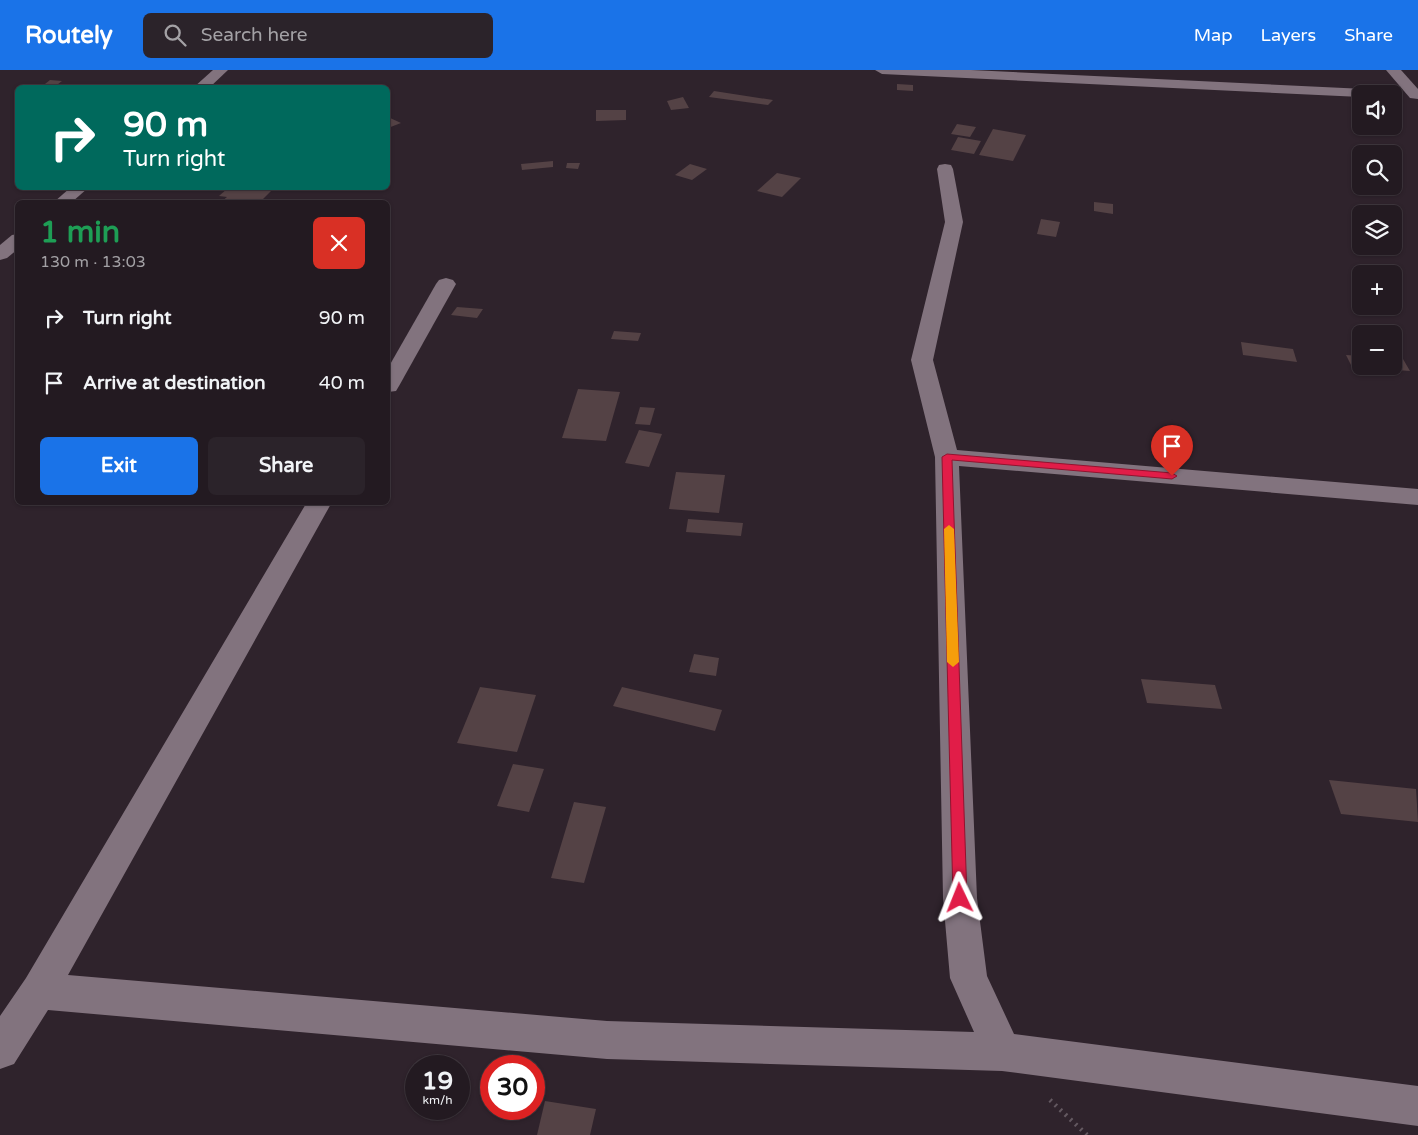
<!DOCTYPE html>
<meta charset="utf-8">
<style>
body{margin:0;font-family:"Varela Round",sans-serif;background:#2b232a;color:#f1f3f6;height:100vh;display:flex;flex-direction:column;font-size:19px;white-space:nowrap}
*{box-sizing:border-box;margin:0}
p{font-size:16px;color:#a3a1a5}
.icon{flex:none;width:28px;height:28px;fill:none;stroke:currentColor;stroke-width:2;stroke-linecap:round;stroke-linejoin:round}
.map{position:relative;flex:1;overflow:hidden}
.details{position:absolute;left:15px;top:130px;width:375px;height:305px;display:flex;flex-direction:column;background:#231a21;border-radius:8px;box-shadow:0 1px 4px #0004,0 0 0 1px #40383f}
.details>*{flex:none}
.top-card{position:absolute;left:15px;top:15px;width:375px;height:105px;border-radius:8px;box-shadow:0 1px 4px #0004,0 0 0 1px #40383f;background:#00695c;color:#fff;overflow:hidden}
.controls{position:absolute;left:1352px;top:15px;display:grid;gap:10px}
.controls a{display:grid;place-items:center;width:50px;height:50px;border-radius:8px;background:#231a21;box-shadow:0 1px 4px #0004,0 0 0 1px #40383f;font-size:25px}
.speed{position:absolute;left:405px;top:985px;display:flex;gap:10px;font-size:25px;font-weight:700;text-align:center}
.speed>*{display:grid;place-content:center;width:65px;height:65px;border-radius:50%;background:#231a21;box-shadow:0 1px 4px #0004,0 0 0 1px #40383f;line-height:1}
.speed small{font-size:12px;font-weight:400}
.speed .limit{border:8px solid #d22;background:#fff;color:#111}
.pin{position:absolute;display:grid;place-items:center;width:42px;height:42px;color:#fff;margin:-51px -21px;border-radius:50% 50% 50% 0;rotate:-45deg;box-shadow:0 0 5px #0007}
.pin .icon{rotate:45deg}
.me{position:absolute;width:55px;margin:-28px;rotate:358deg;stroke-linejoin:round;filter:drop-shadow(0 0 4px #0008)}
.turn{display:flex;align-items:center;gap:18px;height:105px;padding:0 25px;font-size:22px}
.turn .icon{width:65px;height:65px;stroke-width:2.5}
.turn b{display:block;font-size:35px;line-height:42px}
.round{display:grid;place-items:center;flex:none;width:52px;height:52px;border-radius:8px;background:#2b232a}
.summary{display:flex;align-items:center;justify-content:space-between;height:85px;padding:0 25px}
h1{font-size:30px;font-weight:700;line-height:38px;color:#1e9e55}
.button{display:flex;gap:10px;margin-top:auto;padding:10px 25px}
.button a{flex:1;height:58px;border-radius:8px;background:#1a73e8;color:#fff;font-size:20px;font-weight:700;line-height:58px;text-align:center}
.button a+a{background:#2b232a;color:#f1f3f6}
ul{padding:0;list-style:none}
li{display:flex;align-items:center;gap:15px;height:65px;padding:0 25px}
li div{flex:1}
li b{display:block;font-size:19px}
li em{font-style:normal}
header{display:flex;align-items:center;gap:30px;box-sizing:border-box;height:70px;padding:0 25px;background:#1a73e8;color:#fff}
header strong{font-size:24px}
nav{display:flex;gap:28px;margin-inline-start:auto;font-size:18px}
.search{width:350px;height:45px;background:#2b232a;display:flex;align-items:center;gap:12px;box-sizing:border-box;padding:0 18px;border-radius:8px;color:#a3a1a5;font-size:19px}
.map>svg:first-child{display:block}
.building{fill:#544245}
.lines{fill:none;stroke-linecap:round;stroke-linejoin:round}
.path{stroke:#645961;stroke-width:4.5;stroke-dasharray:2 5;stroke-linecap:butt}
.minor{fill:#82737e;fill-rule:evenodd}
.route{fill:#e11d48;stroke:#92132f}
.slow{fill:#f59e0b}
</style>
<header>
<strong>Routely</strong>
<div class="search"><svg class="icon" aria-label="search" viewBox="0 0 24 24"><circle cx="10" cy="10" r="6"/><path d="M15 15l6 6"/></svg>Search here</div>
<nav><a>Map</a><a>Layers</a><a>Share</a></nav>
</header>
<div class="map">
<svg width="1418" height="1065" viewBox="0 0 1418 1065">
<rect width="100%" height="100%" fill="#2f232c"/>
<g class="building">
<path d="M50,10L62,11L53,18H40Z"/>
<path d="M897,14L913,15V21L897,20Z"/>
<path d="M714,21L773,30L768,35L709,27Z"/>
<path d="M683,27L689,38L671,40L667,31Z"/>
<path d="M596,40H626V50L596,51Z"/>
<path d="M388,47L401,53L388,58Z"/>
<path d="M957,54L976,57L970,67L951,64Z"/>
<path d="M993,59L1026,65L1013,91L979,85Z"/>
<path d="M958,67L981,71L974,84L951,80Z"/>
<path d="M553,91V97L522,100L521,94Z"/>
<path d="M567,93H580L578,99L566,98Z"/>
<path d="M690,94L707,99L692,110L675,105Z"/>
<path d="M777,103L801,108L782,127L757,121Z"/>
<path d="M228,118H274L260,132H221L227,127L219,126Z"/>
<path d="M1094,132L1113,134V144L1094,141Z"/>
<path d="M1041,149L1060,152L1056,167L1037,164Z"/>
<path d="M457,237L483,239L477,248L451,245Z"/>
<path d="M614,261L641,263L638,271L611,269Z"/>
<path d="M1241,272L1293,279L1297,292L1243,285Z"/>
<path d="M1346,285L1361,286V297H1352Z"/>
<path d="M1394,288L1403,289L1410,301L1369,298L1394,296Z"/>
<path d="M578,319L620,322L606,371L562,368Z"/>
<path d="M640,337L655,338L650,355L635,354Z"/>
<path d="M639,360L662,364L649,397L625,393Z"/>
<path d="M676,402L725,405L719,443L669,439Z"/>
<path d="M688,449L743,453L741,466L686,462Z"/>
<path d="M694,584L719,588L716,606L689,602Z"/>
<path d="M1141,609L1215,615L1222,639L1147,633Z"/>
<path d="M480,617L536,625L517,682L457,673Z"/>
<path d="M622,617L722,640L715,661L613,636Z"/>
<path d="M513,694L544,699L529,742L497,736Z"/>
<path d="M1329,710L1416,719L1418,752L1341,744Z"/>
<path d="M574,732L606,737L584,813L551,808Z"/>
<path d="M545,1031L596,1039L590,1065H537Z"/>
</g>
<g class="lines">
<path class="path" d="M1050,1030L1087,1065"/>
<g class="minor">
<path d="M213,0H228L209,18H193Z"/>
<path d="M875,0H971L1386,20L1393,24H1361V27L882,4Z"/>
<path d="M1386,0H1401L1418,19V29L1410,28Z"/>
<path d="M945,94L951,95L953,99L963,152L933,290L957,380L1418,419V435L959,396L977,828L987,906L1014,964L1418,1016V1056L1002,1001L607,989L48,940L14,994L0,999V946L26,908L307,432H332L68,905L607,951L974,962L950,908L943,828L935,387L911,290L945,152L937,99L939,95Z"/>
<path d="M70,118H88L72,132H54Z"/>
<path d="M18,164V179L7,188L0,190V175L12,165Z"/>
<path d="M446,208L453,210L456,214L399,316L396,321L388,322V298L436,214L439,210Z"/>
</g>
</g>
<path class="route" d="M947,384L1172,403L1177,406L1172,409L952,390L967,828L965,833L960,834L955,833L953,828L942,387Z"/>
<path class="slow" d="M949,455L954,459L959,592L953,597L947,592L944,459Z"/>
</svg>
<div class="controls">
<a><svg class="icon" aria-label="sound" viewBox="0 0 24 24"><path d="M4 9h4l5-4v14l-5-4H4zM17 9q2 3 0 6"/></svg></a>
<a><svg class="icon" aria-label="search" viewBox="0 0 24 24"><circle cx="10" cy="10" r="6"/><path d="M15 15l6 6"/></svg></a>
<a><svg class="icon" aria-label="layers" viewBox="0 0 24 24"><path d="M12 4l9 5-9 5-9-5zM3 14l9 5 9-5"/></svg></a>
<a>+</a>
<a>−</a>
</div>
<div class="speed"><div>19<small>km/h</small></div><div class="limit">30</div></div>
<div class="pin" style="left:1172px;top:406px;background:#d93025"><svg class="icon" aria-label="arrive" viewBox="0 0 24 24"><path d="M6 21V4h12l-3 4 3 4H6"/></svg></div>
<svg class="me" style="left:960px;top:828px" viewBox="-20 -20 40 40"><path d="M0-17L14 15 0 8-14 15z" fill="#e11d48" stroke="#fff" stroke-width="4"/></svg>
<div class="top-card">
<div class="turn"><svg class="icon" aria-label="right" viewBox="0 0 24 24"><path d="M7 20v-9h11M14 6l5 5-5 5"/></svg><div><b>90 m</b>Turn right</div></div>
</div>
<section class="details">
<div class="summary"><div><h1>1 min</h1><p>130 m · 13:03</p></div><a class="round" style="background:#d93025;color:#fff"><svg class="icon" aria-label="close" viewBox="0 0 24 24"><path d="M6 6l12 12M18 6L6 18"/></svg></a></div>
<ul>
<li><svg class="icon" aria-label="right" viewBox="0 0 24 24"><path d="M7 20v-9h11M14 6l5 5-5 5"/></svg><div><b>Turn right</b></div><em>90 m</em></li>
<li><svg class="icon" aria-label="arrive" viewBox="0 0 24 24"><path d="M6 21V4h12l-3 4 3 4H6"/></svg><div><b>Arrive at destination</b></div><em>40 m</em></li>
</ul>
<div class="button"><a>Exit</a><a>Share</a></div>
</section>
</div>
